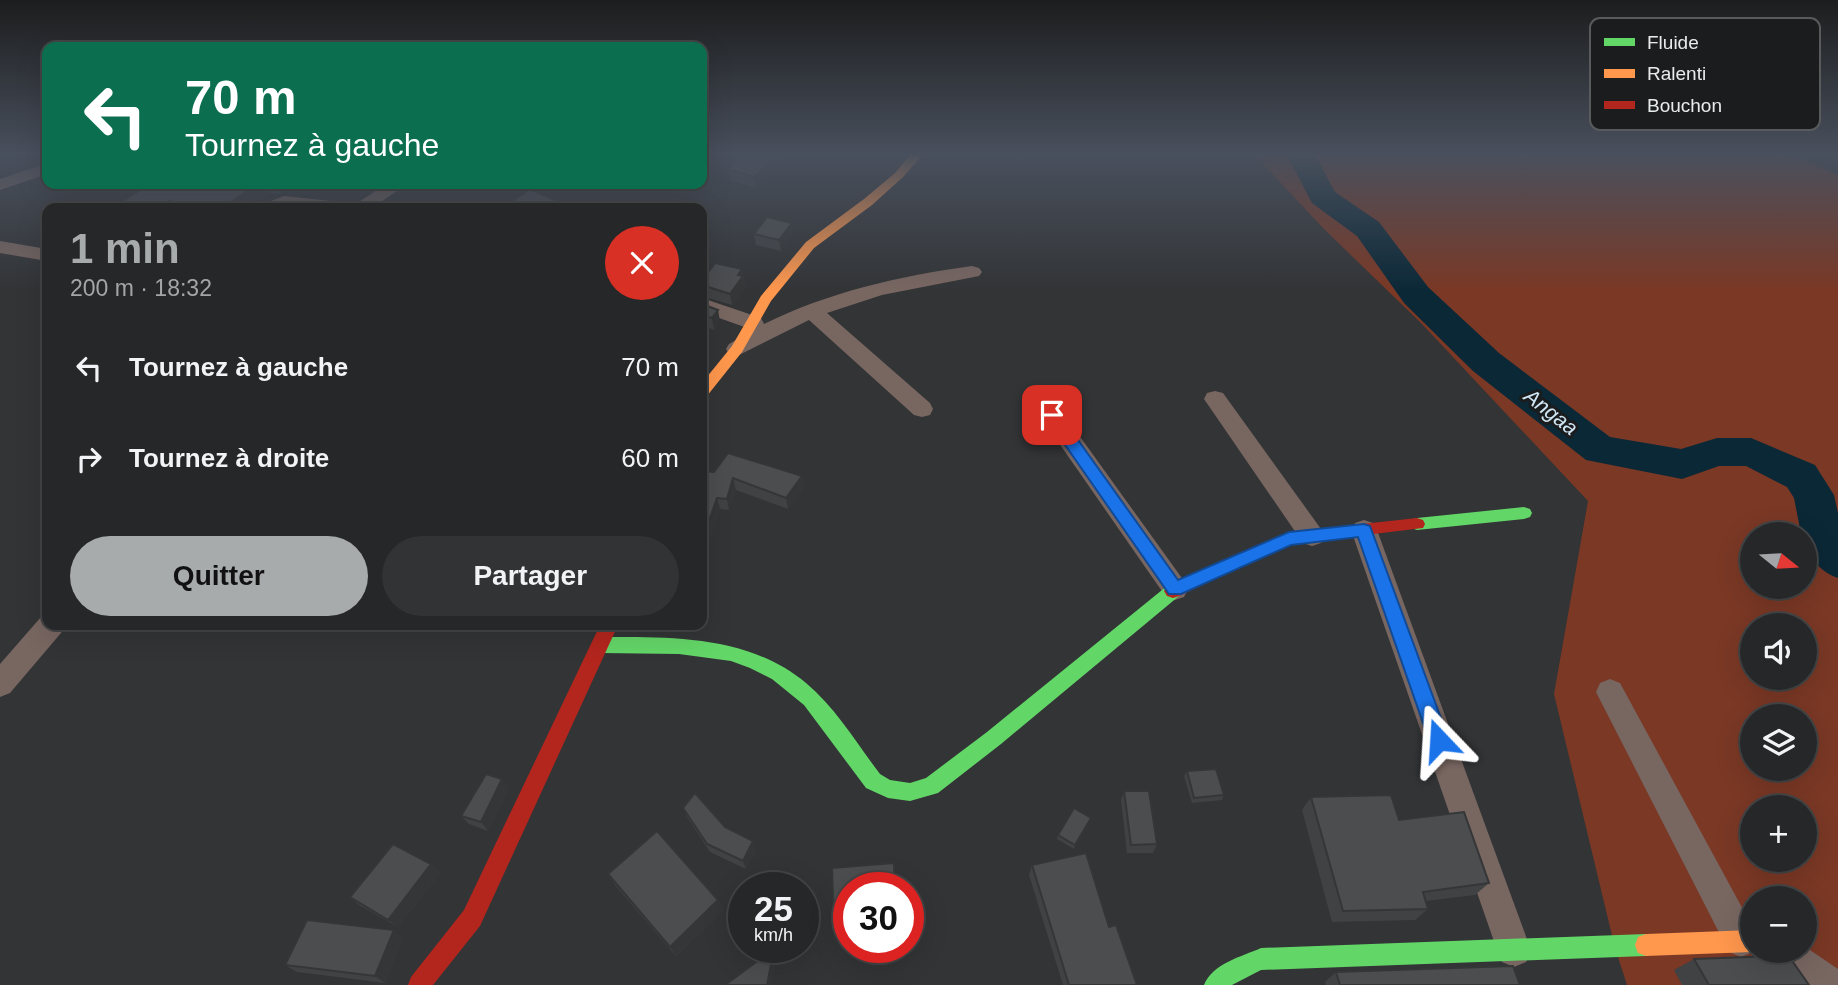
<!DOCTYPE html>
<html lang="fr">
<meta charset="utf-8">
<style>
body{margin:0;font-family:Arial,sans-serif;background:#323334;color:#f1f3f6;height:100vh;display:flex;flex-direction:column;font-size:26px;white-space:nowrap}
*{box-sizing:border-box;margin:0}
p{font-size:23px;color:#a4a5a8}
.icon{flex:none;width:38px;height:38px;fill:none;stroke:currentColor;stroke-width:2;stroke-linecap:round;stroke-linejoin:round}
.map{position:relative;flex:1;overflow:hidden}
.panel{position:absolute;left:42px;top:203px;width:665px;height:427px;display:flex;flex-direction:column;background:#262728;border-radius:14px;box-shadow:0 7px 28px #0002,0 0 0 2px #424445}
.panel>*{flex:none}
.hud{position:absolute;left:42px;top:42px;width:665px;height:147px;border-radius:14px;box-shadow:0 7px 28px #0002,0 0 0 2px #424445;background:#0b6e4f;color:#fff;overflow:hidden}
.needle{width:46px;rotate:108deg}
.fabs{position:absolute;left:1740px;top:522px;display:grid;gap:14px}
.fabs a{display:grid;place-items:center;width:77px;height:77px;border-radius:50%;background:#262728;box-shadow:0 7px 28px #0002,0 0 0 2px #424445;font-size:35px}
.speed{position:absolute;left:728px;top:872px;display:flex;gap:14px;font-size:35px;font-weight:700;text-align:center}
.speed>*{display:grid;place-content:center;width:91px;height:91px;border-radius:50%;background:#262728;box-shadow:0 7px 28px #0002,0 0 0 2px #424445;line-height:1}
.speed small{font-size:18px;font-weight:400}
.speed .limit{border:10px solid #d22;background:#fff;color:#111}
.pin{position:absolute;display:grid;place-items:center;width:60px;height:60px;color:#fff;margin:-30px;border-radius:14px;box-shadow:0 4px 10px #0006}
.me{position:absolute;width:77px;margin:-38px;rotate:340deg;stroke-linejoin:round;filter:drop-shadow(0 0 5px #0008)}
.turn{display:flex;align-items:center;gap:24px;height:147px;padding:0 28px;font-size:32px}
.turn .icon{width:91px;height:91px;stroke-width:2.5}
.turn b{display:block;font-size:49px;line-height:60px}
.round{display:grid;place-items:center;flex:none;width:74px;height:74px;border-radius:37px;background:#323334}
.head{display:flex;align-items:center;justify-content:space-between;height:119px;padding:0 28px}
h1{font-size:42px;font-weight:600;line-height:52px;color:#a8abac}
.primary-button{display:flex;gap:14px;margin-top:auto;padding:14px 28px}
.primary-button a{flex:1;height:80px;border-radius:42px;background:#a8abac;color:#111;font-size:28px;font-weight:600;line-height:80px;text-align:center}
.primary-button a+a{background:#323334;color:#f1f3f6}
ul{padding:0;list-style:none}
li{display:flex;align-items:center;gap:21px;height:91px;padding:0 28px}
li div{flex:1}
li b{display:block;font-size:26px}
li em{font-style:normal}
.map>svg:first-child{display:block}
.green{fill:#7a3825;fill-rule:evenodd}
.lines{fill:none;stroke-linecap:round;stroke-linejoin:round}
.river{fill:#0b2837;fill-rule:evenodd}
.street{fill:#786661;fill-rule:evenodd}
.fast{fill:#63d668;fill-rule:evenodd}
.slow{fill:#ff974d;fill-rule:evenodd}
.jam{fill:#b3261e;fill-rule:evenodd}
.wall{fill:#404244}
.shaded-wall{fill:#343637}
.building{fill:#4b4d4f;stroke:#343637;stroke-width:2}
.route{fill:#1a73e8;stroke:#114b97;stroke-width:2}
.labels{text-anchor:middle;stroke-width:6;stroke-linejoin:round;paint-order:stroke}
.water-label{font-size:21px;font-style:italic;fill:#d1e6f4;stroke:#1a1c1d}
.key{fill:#1a1c1d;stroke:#585a5b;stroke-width:2}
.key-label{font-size:19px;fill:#e8ebec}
</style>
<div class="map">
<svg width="1838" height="985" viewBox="0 0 1838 985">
<rect width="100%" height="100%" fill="#323436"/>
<path class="green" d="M1253,153H1785L1838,175V985H1627L1615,948L1554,694L1588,501L1422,324L1323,228ZM1752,534H1804V586H1752ZM1752,625H1804V677H1752ZM1752,716H1804V768H1752ZM1752,807H1804V859H1752ZM1752,898H1804V950H1752Z"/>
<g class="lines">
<path class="river" d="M1286,153H1314L1335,192L1379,222L1428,287L1499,353L1610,437L1681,449L1717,438H1751L1815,465L1834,495L1838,513V578C1820,572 1804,554 1804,534H1801L1794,498L1787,487L1746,466H1719L1682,479L1586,460L1473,371L1404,303L1357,236L1312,203Z"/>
<g class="street">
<path d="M47,163V174L0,190V179Z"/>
<path d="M386,184H407L372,208H350Z"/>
<path d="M284,196L340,202L349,208H261L263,204Z"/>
<path d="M0,241L47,249V261L0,253Z"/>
<path d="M972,266L979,268L982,272L979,276L882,295L827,313L930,403L933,409L930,415L922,417L914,415L809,320L737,356L729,354L726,349L729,344L753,330L702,312V298L761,318L764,324C829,292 899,276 972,266Z"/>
<path d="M1037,386L1045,388L1184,581L1188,589L1184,597L1175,600L1166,597L1029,400L1026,394L1029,388Z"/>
<path d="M1215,391L1223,393L1321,529L1325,536L1321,543L1312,546L1303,543L1204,399L1207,393Z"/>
<path d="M1364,520L1373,523L1377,530L1531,950L1526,962L1514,967L1502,962L1497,950L1351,530L1355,523Z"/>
<path d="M47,615V625H64L61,633L10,693L0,697V664L41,617Z"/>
<path d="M1610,679L1620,683L1752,926L1753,952L1741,957L1729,952L1596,692L1600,683Z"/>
<path d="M1804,946L1838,969V985H1804L1766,962L1761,950H1804Z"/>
</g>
<g class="fast">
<path d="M1524,507L1530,509L1532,513L1530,517L1524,519L1417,530L1411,528L1409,524L1411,520L1417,518Z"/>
<path d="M1173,584L1179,586L1182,591L1179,596L1001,744L938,793L910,801L888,798L866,788L804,705L772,679L750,668L731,661L679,654L601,653L595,650L592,645L595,640L601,637C672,637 748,635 806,683C836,708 857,744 880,774L890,780L910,783L926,778L987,732L1167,586Z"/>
<path d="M1646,934L1654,937L1657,945L1654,953L1646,956L1261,970L1232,985H1204C1213,963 1241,957 1261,948Z"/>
</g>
<g class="slow">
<path d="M912,153H924L903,177L872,205L814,248L771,301L742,352L707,396L702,397V383L732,346L761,296L806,242L864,199L895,173Z"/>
<path d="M1752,930V950H1756L1752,952L1646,956L1638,953L1635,945L1638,937L1646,934Z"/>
</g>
<g class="jam">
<path d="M1417,518L1423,520L1425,524L1423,528L1291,544L1179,596L1173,598L1167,596L1164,591L1167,586L1289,532Z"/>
<path d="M600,625H618L480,926L433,985H408L411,977L464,910Z"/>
</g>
</g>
<g class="wall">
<path d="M746,153H781L783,163L755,188L730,180L728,169Z"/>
<path d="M149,184H299L295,188L290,187L281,194L270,193L247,208H112Z"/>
<path d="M754,234H793L781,251L756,245Z"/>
<path d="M742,269L745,288L732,305L702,296V281Z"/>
<path d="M702,304L720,321L714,330L702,325Z"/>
<path d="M702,471L802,476L804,487L788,509L736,490L729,510L720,509L702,560Z"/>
<path d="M1187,771L1224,795L1222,800L1192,803L1184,776Z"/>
<path d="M509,788L488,831L469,824L461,816Z"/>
<path d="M1124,791L1157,844L1153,853H1127L1121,800Z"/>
<path d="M1311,797L1399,820L1489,883L1475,895L1426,901L1428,909L1415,920L1332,922L1302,810Z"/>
<path d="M683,808L725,827L756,849L746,869L710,852L687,817Z"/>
<path d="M1089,822L1074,849L1057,839L1058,835Z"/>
<path d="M431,864L440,873L398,927L359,905L350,897Z"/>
<path d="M1032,865L1109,927L1137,985H1063L1029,875Z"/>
<path d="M608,874L718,900L723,910L676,956L615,885Z"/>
<path d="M849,887V909L834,911L833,903Z"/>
<path d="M403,937L385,983L297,972L285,965Z"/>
<path d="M1694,959L1809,985H1682L1674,970Z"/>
<path d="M1336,972L1520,985H1326L1325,982Z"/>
</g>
<g class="shaded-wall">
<path d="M780,153H781L783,163L755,188L754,177Z"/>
<path d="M258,184H265L270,193L247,208H222Z"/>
<path d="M275,184H289L290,187L281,194Z"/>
<path d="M170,201L175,208H160Z"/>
<path d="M792,223L793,234L781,251L779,240Z"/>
<path d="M742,269L745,288L732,305L730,294L738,275Z"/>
<path d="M718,310L720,321L714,330L712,318Z"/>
<path d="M802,476L804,487L788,509L786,498Z"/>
<path d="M733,478L736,490L729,510L727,499Z"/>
<path d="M717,498L720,509L702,560V541Z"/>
<path d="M502,779L509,788L488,831L481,822Z"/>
<path d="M1091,818L1089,822L1074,849L1075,845Z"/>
<path d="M753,841L756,849L746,869L743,861Z"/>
<path d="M431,864L440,873L398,927L388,920Z"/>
<path d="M718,900L723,910L676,956L670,947Z"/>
<path d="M394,930L403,937L385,983L375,976Z"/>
<path d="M774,949L777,957L771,985H767Z"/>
</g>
<g class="building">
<path d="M746,153H780L754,177L728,169Z"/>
<path d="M149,184H258L222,208H193L170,201L160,208H112Z"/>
<path d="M530,189L573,208H502Z"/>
<path d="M312,205L322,208H308Z"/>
<path d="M767,217L792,223L779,240L754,234Z"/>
<path d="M715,263L742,269L738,275L743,276L730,294L702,285V281Z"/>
<path d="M702,304L718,310L712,318L702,315Z"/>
<path d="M728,453L802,476L786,498L733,478L727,499L717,498L702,541V471L714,472Z"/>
<path d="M1216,769L1224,795L1194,798L1187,771Z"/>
<path d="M486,774L502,779L481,822L461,816Z"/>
<path d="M1124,791H1149L1157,844L1131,845Z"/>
<path d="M695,793L725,827L753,841L743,861L707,844L683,808Z"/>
<path d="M1391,795L1399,820L1464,812L1489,883L1423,892L1428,909L1343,911L1311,797Z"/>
<path d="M1074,808L1091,818L1075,845L1058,835Z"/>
<path d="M657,831L718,900L670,947L608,874Z"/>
<path d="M393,844L431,864L388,920L350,897Z"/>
<path d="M1086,853L1109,927L1116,925L1137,985H1069L1032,865Z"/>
<path d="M894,863L895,887H849V901L833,903L832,868Z"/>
<path d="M307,920L394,930L375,976L285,965Z"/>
<path d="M774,949L767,985H725Z"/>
<path d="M1786,952L1809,985H1709L1694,959L1775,956Z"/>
<path d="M1513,966L1520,985H1340L1336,972Z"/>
</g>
<linearGradient id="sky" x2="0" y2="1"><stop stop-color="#1c1d1e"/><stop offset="0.53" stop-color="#49505d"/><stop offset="1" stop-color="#49505d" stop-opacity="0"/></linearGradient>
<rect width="1838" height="291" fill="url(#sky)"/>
<path class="route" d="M1052,410L1058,412L1178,580L1289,532L1364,524L1370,526L1449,740L1446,746L1439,749L1432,746L1429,740L1358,537L1291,545L1181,594H1169L1047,419L1045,415Z"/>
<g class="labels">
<g class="water-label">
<text transform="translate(1551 412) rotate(38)" y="7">Angaa</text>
</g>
</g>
<rect x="1590" y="18" width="230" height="112" rx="10" class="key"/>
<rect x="1604" y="38" width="31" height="8" fill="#63d668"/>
<rect x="1604" y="69" width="31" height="9" fill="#ff974d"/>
<rect x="1604" y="101" width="31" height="8" fill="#b3261e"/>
<g class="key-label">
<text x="1647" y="49">Fluide</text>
<text x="1647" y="80">Ralenti</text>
<text x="1647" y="112">Bouchon</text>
</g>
</svg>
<div class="fabs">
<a><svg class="needle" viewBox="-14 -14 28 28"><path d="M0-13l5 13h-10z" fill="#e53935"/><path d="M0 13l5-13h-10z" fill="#a4a5a8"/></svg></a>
<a><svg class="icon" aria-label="sound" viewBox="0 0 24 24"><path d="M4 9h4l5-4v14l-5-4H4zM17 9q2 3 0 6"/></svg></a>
<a><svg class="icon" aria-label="layers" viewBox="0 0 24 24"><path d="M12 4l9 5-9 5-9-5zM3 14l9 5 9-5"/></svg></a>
<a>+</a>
<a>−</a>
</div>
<div class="speed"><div>25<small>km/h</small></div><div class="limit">30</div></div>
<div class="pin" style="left:1052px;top:415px;background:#d93025"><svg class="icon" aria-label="arrive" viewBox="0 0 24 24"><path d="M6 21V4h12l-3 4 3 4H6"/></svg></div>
<svg class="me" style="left:1439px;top:740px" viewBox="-20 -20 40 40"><path d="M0-17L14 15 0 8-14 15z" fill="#1a73e8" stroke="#fff" stroke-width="4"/></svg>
<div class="hud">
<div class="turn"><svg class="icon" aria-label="left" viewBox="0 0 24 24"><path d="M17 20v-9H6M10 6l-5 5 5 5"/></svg><div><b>70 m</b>Tournez à gauche</div></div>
</div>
<section class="panel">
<div class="head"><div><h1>1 min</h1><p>200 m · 18:32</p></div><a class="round" style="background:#d93025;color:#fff"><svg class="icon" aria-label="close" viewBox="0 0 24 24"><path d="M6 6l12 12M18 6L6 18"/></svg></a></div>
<ul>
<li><svg class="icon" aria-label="left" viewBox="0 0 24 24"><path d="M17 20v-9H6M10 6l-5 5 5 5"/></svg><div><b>Tournez à gauche</b></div><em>70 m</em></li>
<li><svg class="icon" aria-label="right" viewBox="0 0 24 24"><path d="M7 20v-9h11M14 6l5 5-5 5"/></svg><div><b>Tournez à droite</b></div><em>60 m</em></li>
</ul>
<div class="primary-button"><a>Quitter</a><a>Partager</a></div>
</section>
</div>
